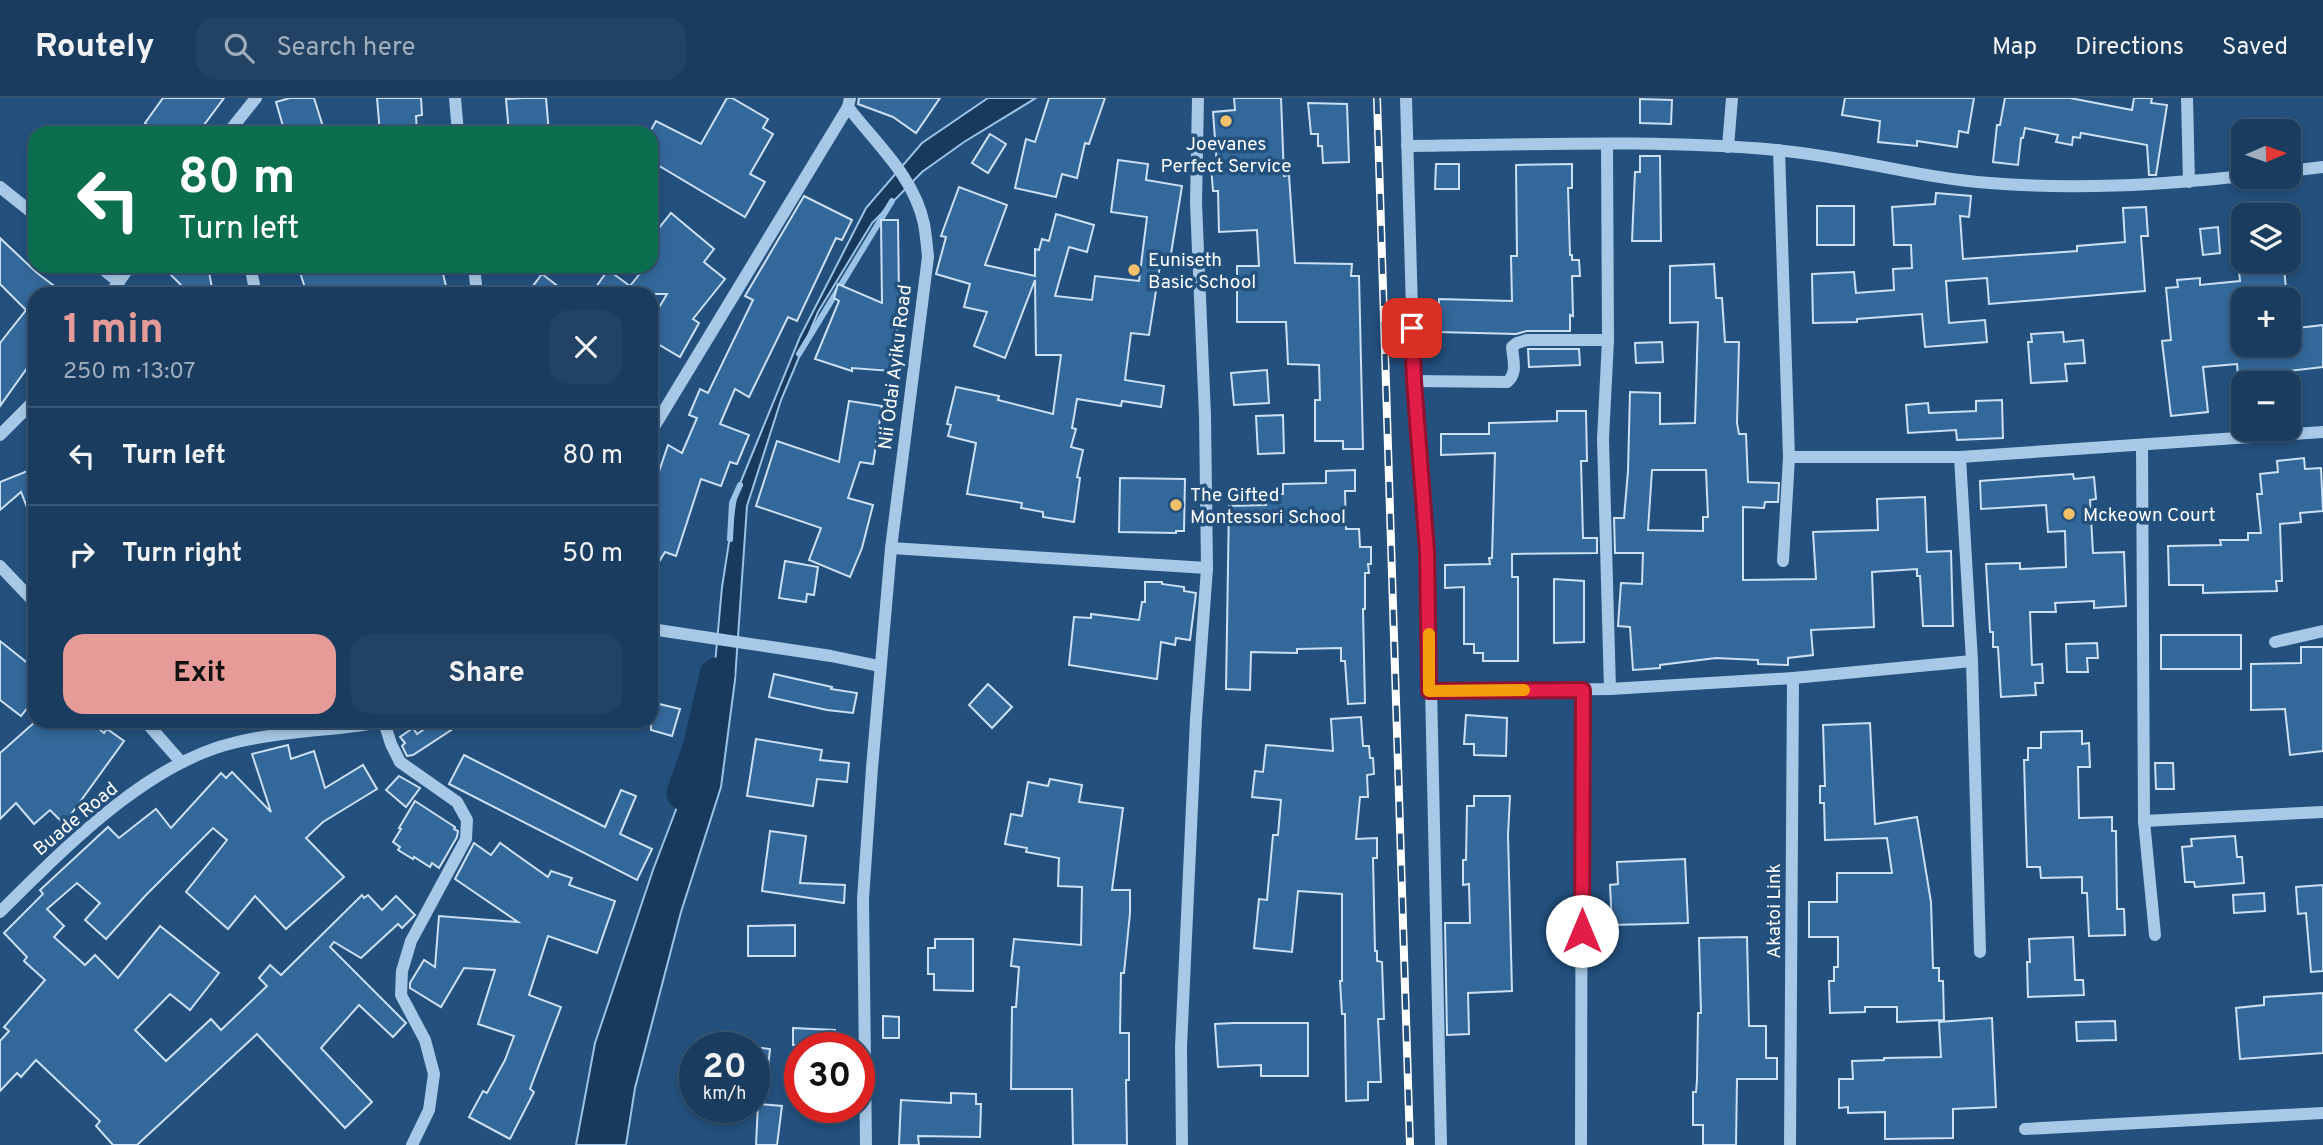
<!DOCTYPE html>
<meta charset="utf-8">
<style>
body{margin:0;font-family:Overpass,sans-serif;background:#234364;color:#f1f3f6;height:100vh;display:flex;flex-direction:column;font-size:26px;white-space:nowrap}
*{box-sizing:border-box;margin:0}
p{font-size:23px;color:#9fadbc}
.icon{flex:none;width:38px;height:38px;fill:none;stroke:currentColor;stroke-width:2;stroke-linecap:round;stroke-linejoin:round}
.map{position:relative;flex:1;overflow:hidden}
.side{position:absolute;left:28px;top:189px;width:630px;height:441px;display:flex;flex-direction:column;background:#1a3c5e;border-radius:21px;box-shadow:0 4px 10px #0003,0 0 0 2px #385673}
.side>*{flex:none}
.guide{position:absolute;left:28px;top:28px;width:630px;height:147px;border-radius:21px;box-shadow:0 4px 10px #0003,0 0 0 2px #385673;background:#0b6e4f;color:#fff;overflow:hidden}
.needle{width:46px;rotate:88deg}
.buttons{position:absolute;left:2231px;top:21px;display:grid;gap:14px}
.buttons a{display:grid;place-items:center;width:70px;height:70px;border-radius:14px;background:#1a3c5e;box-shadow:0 4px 10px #0003,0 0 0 2px #385673;font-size:35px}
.speed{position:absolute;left:679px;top:934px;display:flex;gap:14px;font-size:35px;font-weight:700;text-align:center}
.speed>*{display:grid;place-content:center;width:91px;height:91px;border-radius:50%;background:#1a3c5e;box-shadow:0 4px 10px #0003,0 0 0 2px #385673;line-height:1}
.speed small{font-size:18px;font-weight:400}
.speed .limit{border:10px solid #d22;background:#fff;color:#111}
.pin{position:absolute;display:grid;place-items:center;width:60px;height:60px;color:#fff;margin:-30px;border-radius:14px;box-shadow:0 4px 10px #0006}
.me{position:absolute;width:77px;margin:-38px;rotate:0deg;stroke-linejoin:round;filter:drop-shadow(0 0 5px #0008)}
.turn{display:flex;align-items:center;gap:24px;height:147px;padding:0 35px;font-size:32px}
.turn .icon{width:91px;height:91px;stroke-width:2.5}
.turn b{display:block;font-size:49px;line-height:60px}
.round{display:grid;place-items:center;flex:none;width:74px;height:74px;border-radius:21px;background:#234364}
.headline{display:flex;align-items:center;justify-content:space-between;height:119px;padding:0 35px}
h1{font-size:42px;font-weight:700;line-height:52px;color:#e69b98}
.primary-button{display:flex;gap:14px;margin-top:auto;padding:14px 35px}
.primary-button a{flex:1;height:80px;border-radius:21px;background:#e69b98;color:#111;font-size:28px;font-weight:700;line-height:80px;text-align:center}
.primary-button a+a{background:#234364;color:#f1f3f6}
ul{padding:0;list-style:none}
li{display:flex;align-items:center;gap:21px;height:98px;padding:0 35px;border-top:2px solid #385673}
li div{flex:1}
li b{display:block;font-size:26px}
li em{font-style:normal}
header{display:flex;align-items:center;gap:42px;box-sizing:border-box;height:98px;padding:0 35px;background:#1a3c5e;border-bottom:2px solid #385673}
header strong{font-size:33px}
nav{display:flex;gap:38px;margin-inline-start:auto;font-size:24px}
.search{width:490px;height:63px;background:#234364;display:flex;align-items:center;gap:18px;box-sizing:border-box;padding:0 24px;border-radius:21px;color:#9fadbc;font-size:26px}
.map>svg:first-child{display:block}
.water{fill:#183a5d;stroke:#9bc3e7;stroke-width:2}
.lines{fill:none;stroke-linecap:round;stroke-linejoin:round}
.stream{stroke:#9bc3e7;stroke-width:6}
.river{stroke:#183a5d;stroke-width:35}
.building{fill:#33689a;stroke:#cbe0f5;stroke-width:2;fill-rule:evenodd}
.minor{stroke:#a7c8e6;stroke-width:12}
.rail-casing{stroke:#fff;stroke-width:8}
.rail{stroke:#23507d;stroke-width:5;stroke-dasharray:16;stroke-linecap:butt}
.route-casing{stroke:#92132f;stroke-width:18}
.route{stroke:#e11d48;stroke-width:12}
.slow{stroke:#f59e0b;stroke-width:12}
.poi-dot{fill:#f1c16a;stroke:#23507d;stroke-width:2.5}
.labels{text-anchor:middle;stroke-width:7;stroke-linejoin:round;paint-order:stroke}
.poi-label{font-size:19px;fill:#fff;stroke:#23507d;text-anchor:start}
.street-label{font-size:19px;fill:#fff;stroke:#23507d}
</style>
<header>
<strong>Routely</strong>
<div class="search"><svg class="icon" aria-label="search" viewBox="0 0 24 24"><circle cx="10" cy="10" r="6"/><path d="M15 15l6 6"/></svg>Search here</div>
<nav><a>Map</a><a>Directions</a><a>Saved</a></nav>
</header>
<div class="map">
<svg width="2323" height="1047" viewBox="0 0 2323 1047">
<rect width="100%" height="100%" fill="#23507d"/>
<path class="water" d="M988,0H1036L964,44L922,74L872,125L818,214L781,302L747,408L735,582L721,689L681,814L635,990L626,1047H576L595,945L653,772L704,638L715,566L722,489L737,393L800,239L866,110L922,45Z"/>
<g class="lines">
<g class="stream">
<path d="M799,256L892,103"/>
<path d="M730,441L732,405L740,387"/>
</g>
<path class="river" d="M684,695L700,650L717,577"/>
</g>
<g class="building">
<path d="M163,0H224L198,35H158L145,25Z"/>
<path d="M290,0H314L324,32L312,35H285L276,4Z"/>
<path d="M377,0H421L422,17L416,18L417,35H380Z"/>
<path d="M523,0H546L549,35H509L506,1Z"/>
<path d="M727,0H732L768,21L763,30L773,36L750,76L765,84L745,119L651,63V32L656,23L701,46Z"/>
<path d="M859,0H940L916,35L893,19L858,6Z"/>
<path d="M1049,0H1105L1089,46L1085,45L1077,80L1062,76L1056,99L1015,90L1026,41L1035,44Z"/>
<path d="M1234,0H1281L1284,78L1289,77L1295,165L1352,166L1351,178H1359L1363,351H1343V343H1315V302H1320L1319,267L1288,266L1286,224H1237V168H1259L1257,132L1219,134L1218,93H1213L1211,68H1217L1213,14L1235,12Z"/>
<path d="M1845,0H1974L1968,35L1959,33L1957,49L1917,43V48L1878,44L1880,23L1842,17Z"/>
<path d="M2005,0H2070L2132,12L2134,0H2152L2151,5L2167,7L2156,77H2149L2147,47L2081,35L2080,40L2073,39L2072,47L2056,44L2058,37L2025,30L2023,40H2021L2018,67L1993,64L1997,27H2000Z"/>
<path d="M1640,1L1672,2L1671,26L1640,25Z"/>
<path d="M1308,5L1347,6L1349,64L1323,65L1322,48H1318V36H1311Z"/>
<path d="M990,36L1006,46L988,75L972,65Z"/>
<path d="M1640,58H1660L1661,143H1632L1635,74H1640Z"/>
<path d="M1118,62L1148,66L1146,82L1182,88L1170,162L1161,161L1149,237L1131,235L1125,282L1164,288L1161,309L1122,303L1121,308L1077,301L1072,330L1076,331L1071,349L1083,352L1077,379L1080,380L1074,424L1043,419V414L1021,410L1022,405L967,396L976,345L948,338L951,327L947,326L956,289L999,298L998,302L1053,316L1061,257H1036L1035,182L1005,260L974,248L987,214L964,209L970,186L936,176L946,139L941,138L959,89L1007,107L985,167L1035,178V151L1039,152L1042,141L1049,143L1056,116L1094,127L1087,154L1069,149L1055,198L1092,202L1095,178L1139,183L1147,119L1111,114Z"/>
<path d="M1436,66H1459V91H1435Z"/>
<path d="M1572,66V90H1568L1570,157H1572V162H1579L1580,178H1572L1573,218L1570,217V233H1527L1516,236L1438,234L1439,201L1512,203L1511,158H1517L1516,67Z"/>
<path d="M1936,95L1971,98L1969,119L1960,118L1963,161L2077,153V148L2125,144L2123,110L2146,109L2148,138H2141L2145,193L1989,206L1987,180L1946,183L1949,225L1985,222L1987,244L1925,249L1922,216L1857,221V224L1813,225L1812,176L1854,174L1856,195L1894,192L1893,171L1912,170L1911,147H1894L1892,109L1935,106Z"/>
<path d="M804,98L852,122L842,142L836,140L797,223L788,219L749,299L735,291L720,326L749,337L737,366L730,364L721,388L701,381L676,458L665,454L651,477V397L668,347L682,355L697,320L689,317L700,291L708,295L753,202L745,198Z"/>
<rect x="1817" y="108" width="37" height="39"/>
<path d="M671,115L714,151L704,164L725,181L693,221L699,225L680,259L651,242V223L667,196H591L608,172L630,188L646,168H651V162L657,154L651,149V140Z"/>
<path d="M881,122H898L899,201H902L891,273L852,270V273L815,261L839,203L834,200L838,186L882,205Z"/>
<path d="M2218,129L2220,155L2203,157L2200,131Z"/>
<path d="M0,140L37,175L65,196H35V259L0,308V245L26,212L0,186Z"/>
<path d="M2238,163H2275L2276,169L2284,168L2286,191L2280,192L2281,201H2244V247H2289V231L2323,227V269L2288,273L2290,285H2255L2254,276L2238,278L2237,266L2203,269L2208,314L2171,318L2162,243L2171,242L2166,190L2178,189L2177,182L2200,180V187L2240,183Z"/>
<path d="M1714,166L1716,200H1722L1725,244H1739L1737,325L1739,336H1746L1748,384L1779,385L1778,404H1765L1764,410L1743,409V482L1816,481L1813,434L1878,432L1877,401L1925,399L1927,454L1951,453L1953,528H1923L1920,478H1917V471L1872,474L1874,529L1811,532L1813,557L1788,560V567L1758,566V562L1716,560L1660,567V570L1633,572L1630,529L1618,528L1621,485L1642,486L1643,455H1615L1614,420H1624L1628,373L1630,294L1660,295V326L1695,325L1698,224L1670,225V168ZM1652,372H1706L1708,419H1703V433L1648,432Z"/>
<path d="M162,168H208L213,196H190Z"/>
<path d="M298,168H441L448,196H307Z"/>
<path d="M542,176L568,196H527Z"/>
<path d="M2063,234L2064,244L2083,242L2085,265L2065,266L2067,283L2031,285L2028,244H2032L2031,236Z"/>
<path d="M1662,244L1663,264L1636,265L1635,245Z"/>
<path d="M1528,251H1579L1580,267L1529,269Z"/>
<path d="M1267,272L1269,305L1234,307L1231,275Z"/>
<path d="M2002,302L2003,340L1957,342L1956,332L1908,335L1906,307L1928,305L1929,315L1976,313V303Z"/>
<path d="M849,303L882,308L873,366L860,364L848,400L873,407L862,450L850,479L809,462L821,430L756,408L777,343L839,364Z"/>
<path d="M1557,313H1586L1587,363H1581L1583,440H1597V455L1512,456V479H1518V563H1483V555H1474V546H1464V489L1445,490V467L1490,466L1489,460H1492L1495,355L1441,357V336H1489V325L1557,323Z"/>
<path d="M1283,317L1284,355L1258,356L1256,318Z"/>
<path d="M2304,360L2305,371L2321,370L2323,413L2300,415L2301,424L2280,426L2282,483H2276L2277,493L2203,495V487H2169L2168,448L2221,447L2220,442H2248V435H2261L2257,396H2262L2260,376L2278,374L2277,363Z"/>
<path d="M35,370V427H34L21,394L0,412V384Z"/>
<path d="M1355,372V393H1345L1346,431H1359L1360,449H1371V466H1368L1369,475H1365V511H1363L1365,605L1348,606L1345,563H1341V550L1297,551V555L1251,554L1250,592L1226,591L1229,408L1266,407L1265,396H1283V386L1326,385V373Z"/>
<path d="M2073,376L2074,381L2094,379L2096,401L2090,402L2093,455L2124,454L2126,508L2094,510V503L2055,505L2056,514H2030L2032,567L2042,566L2043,585H2035L2036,597L2001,599L1998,549H1993V534H1990L1986,466L2020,465V471L2066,469L2065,433L2048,434L2046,407L1981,411L1980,383Z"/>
<path d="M1120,380L1185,381L1184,433H1176V435L1119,434Z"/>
<path d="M785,463L818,469L814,497L807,496L806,504L779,500Z"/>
<path d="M1554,481L1584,483V544L1554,545Z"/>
<path d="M1145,484H1162V486L1184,489V493L1196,495L1190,542L1176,540L1175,547L1161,544L1157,581L1069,567L1074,519L1091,520V516L1139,522L1142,504H1145Z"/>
<rect x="2161" y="537" width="80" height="34"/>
<path d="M0,543L35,571V600L21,618L0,602Z"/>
<path d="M2097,545L2098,560H2087L2088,574H2067L2066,546Z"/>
<path d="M2301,549H2323V653L2290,657L2285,611L2251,612V566L2301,565Z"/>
<path d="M774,576L832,589L831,591L857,595L853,615L827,612L769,599Z"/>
<path d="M988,586L1012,609L992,630L969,607Z"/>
<path d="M651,604L680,611L672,638L651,632Z"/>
<path d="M1466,617L1507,620L1506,658L1474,657V646H1464Z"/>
<path d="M1361,619L1363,648H1369L1370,660H1373L1374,676L1367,677L1368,699H1360L1356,741L1377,740V760H1373L1375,853H1377V863L1382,864L1384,921H1378L1381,984H1368V1002L1346,1003L1345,916H1342L1340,883H1342V796L1298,793L1292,854L1254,850L1259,801L1267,802L1273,737H1278L1281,702L1252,699L1255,673L1263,674L1266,647L1333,653L1331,621Z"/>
<path d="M36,623H90L104,635L107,631L124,643L64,726L50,712L34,726L16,705L0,721V655Z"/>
<path d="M436,623H465L413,657L407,658L402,648L405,645L400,639L413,630L417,636Z"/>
<path d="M1870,625L1875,726L1917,719L1931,804L1933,870H1939V883H1943L1944,922L1897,924V909H1865V914L1830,915L1829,883H1834V869H1838V839H1809V804H1837V775H1892L1887,740L1825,742L1824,705H1820V688H1825L1823,627Z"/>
<path d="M2082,633V646L2089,645L2090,669H2078L2079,720L2112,719V733H2116L2117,811H2124L2125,837L2089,838L2087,795H2082V779L2041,780L2040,769H2027L2024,662H2028V650H2041V634Z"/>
<path d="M756,641L822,652L820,662L849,665L847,684L817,681L813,708L747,698Z"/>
<path d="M288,647L291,661L314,653L325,690L363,667L377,691L323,724L306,740L344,779L286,831L255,798L228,831L186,794L227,742L213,730L146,797L106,841L85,822L100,805L77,785L47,811L64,828L54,839L85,867L95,857L118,880L160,828L219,875L190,912L170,896L135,932L166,963L211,921L221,932L267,888L259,880L270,867L281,877L362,797L364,800L368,797L382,812L396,798L415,817L402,830L398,826L361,860L334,844L330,849L406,925L393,939L359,907L321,950L372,1004L345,1030L257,936L137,1047H113L96,1028L100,1023L36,962L21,979L17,975L0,993V943L9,933L4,929L45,882L24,863L27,859L4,835L43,796L40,792L108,729L119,740L156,711L171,730L221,675L226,680L232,674L271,714L252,656Z"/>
<path d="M464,657L605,729L621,692L636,698L620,736L652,751L637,782L449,686Z"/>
<path d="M2155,665H2173L2174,691H2156Z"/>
<path d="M399,678L420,690L406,709L386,692Z"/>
<path d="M1050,681L1082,687L1079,704L1123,710L1112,792H1130V815L1124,875H1121L1120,935H1129V982H1126L1127,1047H1073L1072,991H1011L1012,909H1016L1019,869L1011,868L1014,841L1081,847L1082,789L1058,788L1059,760L1026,754L1027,750L1005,746L1011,716L1022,718L1028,684L1048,688Z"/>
<path d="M1474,698H1510L1508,737L1512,893L1468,895L1469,936L1447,937L1445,825H1470L1469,786L1463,787V762H1466L1467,708H1474Z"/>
<path d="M415,703L455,729L454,731L458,733L457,739L439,770L432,765L430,769L414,759L413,761L398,752L400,749L393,744L401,731L399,730Z"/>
<path d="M770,733L806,738L800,785L845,787L844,805L762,793Z"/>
<path d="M2235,738L2237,759H2242L2244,785L2195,789L2194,784H2185L2182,749L2192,748L2191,741Z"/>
<path d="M474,745L491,757L500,745L548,779L551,773L572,780L569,787L615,803L597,855L548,838L529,897L561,909L530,991L534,994L510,1041L469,1019L483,993L487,995L505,962L514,938L478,926L495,872L464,870L441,909L410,890V885L424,862L435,869L439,818L518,824L455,781Z"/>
<path d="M1685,761L1688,825L1612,827L1610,787L1618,786L1617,764Z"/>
<path d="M2323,787V873L2311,874L2306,815L2298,816L2296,789Z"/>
<path d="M2264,795L2265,813L2234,815L2233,797Z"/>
<path d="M795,827V858H748V828Z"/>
<path d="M1747,839L1749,928H1766V960H1777V981H1737L1736,1047H1703V1027H1693V994H1696L1697,982L1698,915H1701L1699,840Z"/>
<path d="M2073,839L2075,882H2083L2084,897L2028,899L2027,864H2030L2029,841Z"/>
<path d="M935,841H973V893L934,892V876H928V850H935Z"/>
<path d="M2323,895V955L2240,961L2236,910L2264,907V899Z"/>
<path d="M883,918L899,919V940H883Z"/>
<path d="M1992,920L1996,1009L1953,1011V1040L1885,1041V1014L1848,1015V1009L1839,1010V981H1853L1852,963L1884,962V960L1941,959L1939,924Z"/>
<path d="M2115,923L2116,942L2077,943L2076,924Z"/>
<path d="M1234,925H1308V978H1261V967L1218,969L1215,926Z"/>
<path d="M793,930L835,932L834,949L793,947Z"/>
<path d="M754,949L770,951L765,998L754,997Z"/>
<path d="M951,995L976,996V1006H981L980,1039L918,1038L919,1047H899L901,1002L951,1005Z"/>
<path d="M758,1006L782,1008L777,1047H756Z"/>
</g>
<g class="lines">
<g class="minor">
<path d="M455,0L458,35"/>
<path d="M850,0L848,9C876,46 914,78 924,126C926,137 927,148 928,159L891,450L872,670L863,801L866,1047"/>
<path d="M1406,0L1414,283L1428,453L1441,1047"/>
<path d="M2187,0L2189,84"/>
<path d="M228,35L256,0"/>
<path d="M1607,46L1608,242L1603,341L1610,591"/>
<path d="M1407,48C1529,47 1654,41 1776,52C1848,58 1919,80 1990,85C2075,92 2159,87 2244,78"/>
<path d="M1728,49L1732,0"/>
<path d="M1779,52L1789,359L1783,463"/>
<path d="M2289,73L2323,69"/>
<path d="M0,89L35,117"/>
<path d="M99,168L119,184"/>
<path d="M250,168L256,196"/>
<path d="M474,168L477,196"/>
<path d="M110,196L130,168"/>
<path d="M1414,283L1507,284C1518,275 1513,262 1512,249L1517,245L1527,242H1608"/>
<path d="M651,334L848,9"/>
<path d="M0,337L35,302"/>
<path d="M2142,347L2144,723L2155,837"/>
<path d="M1789,359H1960L2323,334"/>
<path d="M1960,359L1972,563L1980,854"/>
<path d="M891,450L1207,470"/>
<path d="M0,468L35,505"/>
<path d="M651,531L831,558L879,568"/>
<path d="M2275,544L2323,533"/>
<path d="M1429,593L1610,591L1793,580L1972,563"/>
<path d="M145,623L181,664"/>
<path d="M384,624L391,646L400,664L457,704L467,722L466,741L411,843L402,873L401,897L425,942L434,976L429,1012L412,1047"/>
<path d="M2144,723L2323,714"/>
<path d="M0,814C64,751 147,664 237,644C286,632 337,633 386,623"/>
<path d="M2025,1031L2323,1015"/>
<path d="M1182,1047L1181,949L1196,621L1207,470L1205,318L1196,105L1198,0"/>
<path d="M1581,1047L1582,592"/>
<path d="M1790,1047L1793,580"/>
</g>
<g class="rail-casing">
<path id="rail" d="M1377,0L1410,1047"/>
</g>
<use href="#rail" class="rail"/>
</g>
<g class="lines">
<g class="route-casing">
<path id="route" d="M1412,230L1414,283L1427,453L1429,593L1583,592L1582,833"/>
</g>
<use href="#route" class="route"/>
<path class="slow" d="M1429,536V593L1524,592"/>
</g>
<g class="poi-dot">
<circle cx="1226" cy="23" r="7"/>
<circle cx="1134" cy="172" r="7"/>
<circle cx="1176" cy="407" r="7"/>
<circle cx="2069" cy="416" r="7"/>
</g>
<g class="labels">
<g class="poi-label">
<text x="1226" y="52" text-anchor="middle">Joevanes<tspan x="1226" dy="22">Perfect Service</tspan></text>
<text x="1148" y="168">Euniseth<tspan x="1148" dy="22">Basic School</tspan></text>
<text x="1190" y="403">The Gifted<tspan x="1190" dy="22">Montessori School</tspan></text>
<text x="2083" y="423">Mckeown Court</text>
</g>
<g class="street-label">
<text transform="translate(894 269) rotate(-83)" y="7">Nii Odai Ayiku Road</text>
<text transform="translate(75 720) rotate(-40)" y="7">Buade Road</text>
<text transform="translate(1773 813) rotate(-90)" y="7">Akatoi Link</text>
</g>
</g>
</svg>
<div class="buttons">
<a><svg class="needle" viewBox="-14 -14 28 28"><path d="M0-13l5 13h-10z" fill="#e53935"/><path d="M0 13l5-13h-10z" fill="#9fadbc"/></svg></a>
<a><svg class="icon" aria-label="layers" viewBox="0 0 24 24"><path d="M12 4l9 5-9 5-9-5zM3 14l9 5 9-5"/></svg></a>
<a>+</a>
<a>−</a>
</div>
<div class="speed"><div>20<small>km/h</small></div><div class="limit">30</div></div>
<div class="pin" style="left:1412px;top:230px;background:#d93025"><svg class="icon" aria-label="arrive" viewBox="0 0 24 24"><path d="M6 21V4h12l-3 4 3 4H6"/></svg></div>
<svg class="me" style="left:1582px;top:833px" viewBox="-20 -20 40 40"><circle r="19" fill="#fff"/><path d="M0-13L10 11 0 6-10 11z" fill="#e11d48"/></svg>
<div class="guide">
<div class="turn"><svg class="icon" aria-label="left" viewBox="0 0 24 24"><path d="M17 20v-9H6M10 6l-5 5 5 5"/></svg><div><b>80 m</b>Turn left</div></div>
</div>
<section class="side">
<div class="headline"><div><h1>1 min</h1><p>250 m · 13:07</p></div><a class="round"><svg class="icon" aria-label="close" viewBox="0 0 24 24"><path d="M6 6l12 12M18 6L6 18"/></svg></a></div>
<ul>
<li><svg class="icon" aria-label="left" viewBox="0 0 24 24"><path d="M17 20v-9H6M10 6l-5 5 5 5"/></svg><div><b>Turn left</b></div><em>80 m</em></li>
<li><svg class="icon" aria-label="right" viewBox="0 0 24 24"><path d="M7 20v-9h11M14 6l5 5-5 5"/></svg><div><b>Turn right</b></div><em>50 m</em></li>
</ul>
<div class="primary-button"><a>Exit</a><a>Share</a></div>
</section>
</div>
